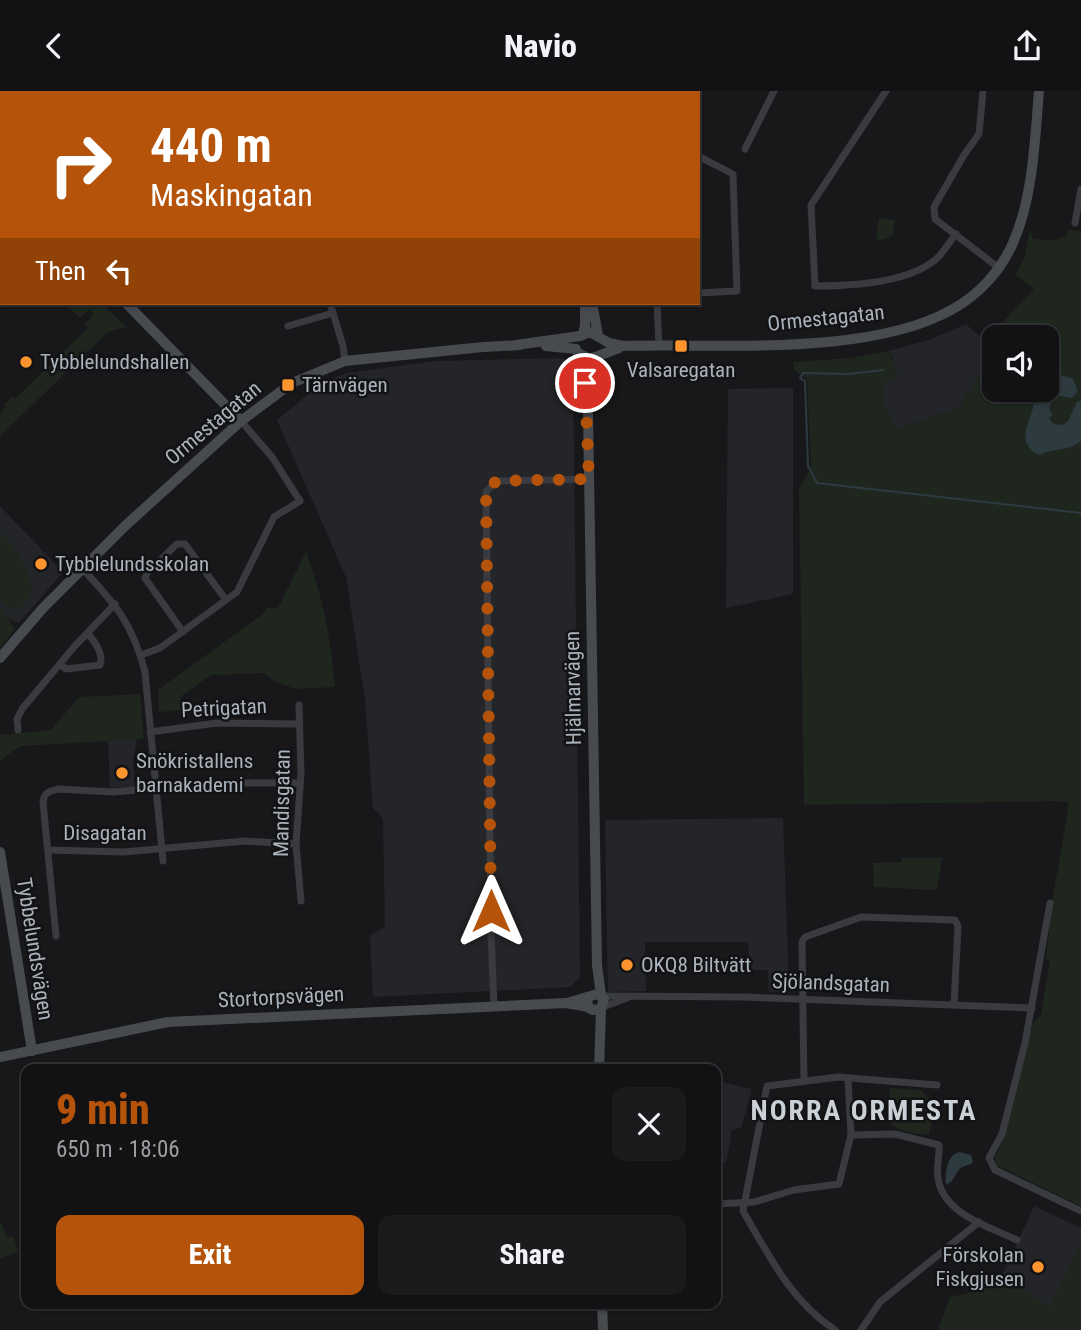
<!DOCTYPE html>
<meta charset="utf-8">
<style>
body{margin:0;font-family:"Roboto Condensed",sans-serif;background:#1b1b1d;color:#f1f3f6;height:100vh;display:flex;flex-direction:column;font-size:26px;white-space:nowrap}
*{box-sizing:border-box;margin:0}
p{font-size:23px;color:#9c9ea0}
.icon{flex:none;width:38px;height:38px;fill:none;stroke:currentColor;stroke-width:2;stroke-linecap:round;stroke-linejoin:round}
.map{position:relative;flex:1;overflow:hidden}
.side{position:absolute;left:21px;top:973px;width:700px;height:245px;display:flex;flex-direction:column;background:#121214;border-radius:14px;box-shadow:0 2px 5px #0004,0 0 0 2px #313234}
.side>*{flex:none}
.top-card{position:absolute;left:0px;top:0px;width:700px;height:214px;box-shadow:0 2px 5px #0004,0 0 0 2px #313234;background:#b45309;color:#fff;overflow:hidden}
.tools{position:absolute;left:982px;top:234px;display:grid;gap:14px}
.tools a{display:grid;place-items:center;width:77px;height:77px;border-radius:14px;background:#121214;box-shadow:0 2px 5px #0004,0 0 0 2px #313234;font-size:35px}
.pin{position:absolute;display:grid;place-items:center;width:60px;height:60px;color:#fff;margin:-30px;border:4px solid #fff;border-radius:50%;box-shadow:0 2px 7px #0007}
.me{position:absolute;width:77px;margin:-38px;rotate:0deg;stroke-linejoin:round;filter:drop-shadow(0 0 5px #0008)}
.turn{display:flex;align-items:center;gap:24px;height:147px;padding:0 35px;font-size:32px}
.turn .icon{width:91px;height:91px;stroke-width:2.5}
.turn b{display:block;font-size:49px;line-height:60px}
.then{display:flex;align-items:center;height:66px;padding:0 35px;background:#0003;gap:14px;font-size:26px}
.round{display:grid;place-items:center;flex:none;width:74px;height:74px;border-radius:14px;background:#1b1b1d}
.overview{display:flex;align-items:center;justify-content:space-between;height:119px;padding:0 35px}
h1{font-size:42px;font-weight:800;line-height:52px;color:#b45309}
.primary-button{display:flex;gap:14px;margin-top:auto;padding:14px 35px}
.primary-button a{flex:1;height:80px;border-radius:14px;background:#b45309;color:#fff;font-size:28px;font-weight:800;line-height:80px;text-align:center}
.primary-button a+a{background:#1b1b1d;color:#f1f3f6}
header{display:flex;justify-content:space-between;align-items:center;height:91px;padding:0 35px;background:#121214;font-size:32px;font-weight:800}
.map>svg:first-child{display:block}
.built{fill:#242528}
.green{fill:#1e261e;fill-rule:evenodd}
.water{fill:#2d3b40}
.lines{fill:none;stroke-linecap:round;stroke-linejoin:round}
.stream{stroke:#2d3b40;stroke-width:2}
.street{stroke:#393b40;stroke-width:7}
.secondary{stroke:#474b50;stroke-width:10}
.route{stroke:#b45309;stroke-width:12;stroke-dasharray:0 21.6}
.poi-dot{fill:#fe942d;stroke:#131316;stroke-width:2.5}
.labels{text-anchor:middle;stroke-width:5;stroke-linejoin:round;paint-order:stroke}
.street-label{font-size:21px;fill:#aab2bb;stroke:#131316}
.poi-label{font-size:21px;fill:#aab2bb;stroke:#131316;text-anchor:start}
.district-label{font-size:28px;font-weight:bold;letter-spacing:2px;fill:#cbd0d7;stroke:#131316}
</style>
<header><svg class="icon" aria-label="back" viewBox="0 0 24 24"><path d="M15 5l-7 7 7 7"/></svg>Navio<svg class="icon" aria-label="share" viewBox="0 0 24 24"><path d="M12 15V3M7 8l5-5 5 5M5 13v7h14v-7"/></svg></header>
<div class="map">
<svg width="1081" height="1239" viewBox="0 0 1081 1239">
<rect width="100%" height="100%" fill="#18181b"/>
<g class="built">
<path d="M966,233L985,250L989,268L959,317L897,338L881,310L890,270L893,268L888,260L929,249Z"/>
<path d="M564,267L573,277L580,886L570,896L373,906L370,845L385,835L383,728L373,717L365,608L346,486L277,329L321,292L347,282L436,270Z"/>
<path d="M793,297V503L726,517L728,298Z"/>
<path d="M0,415L63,481L19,532L10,529L0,516Z"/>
<path d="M137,648L133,670L135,696L110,697L108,650Z"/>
<path d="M783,727L789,900L769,901L768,879H750L748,851H645L646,900L608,901L605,729Z"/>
<path d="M716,990L752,998L741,1037L732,1039L726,1072H716Z"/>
<path d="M1034,1115L1081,1137V1153L1050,1216L1001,1187Z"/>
</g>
<g class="green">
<path d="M0,0H119L120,2H2V66Z"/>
<path d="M879,127L895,129L893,144L885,148L876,150Z"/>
<path d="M1030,139L1033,148L1054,149L1066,145L1069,139L1081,140V1115L996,1074L995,1065L1001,1055L1033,932L1041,924L1050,870L1046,868L1052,812L1069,712L1059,710L804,714L799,398L811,376L807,288L794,279L793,271L851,267L888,260L898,284L886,289L881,310L897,338L959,317L989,268L985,250L1034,198L1015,184L1024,168ZM994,247H1046V299H994Z"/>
<path d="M65,212H102L126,236L108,241L0,345V322L6,316L4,314L12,306L15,308L88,237L85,233L94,223L89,218L80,227Z"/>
<path d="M0,441C17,460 32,476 32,503L20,518L7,517L0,509Z"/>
<path d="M306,461C323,505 331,549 335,596L295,598L276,591L264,582L211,584L180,606L181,619L159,621L158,599L263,523L267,517H278Z"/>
<path d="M0,516L15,538L0,557Z"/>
<path d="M140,603L144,648L20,655L0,670V644L51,639L79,606Z"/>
<path d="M902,767H942L937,799L874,796L873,772L901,771Z"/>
<path d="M890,997L921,999C936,1016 934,1022 929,1043C914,1043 901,1041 889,1032Z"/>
<path d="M0,1130L7,1146H14L18,1161L0,1167Z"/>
<path d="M1081,1153V1239H938L950,1206L983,1199L997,1185L1050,1215Z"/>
</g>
<g class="water">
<path d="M1061,284L1073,288L1078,300L1072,307L1059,305L1053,308L1049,317L1052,324L1049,328L1054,333L1063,334L1068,330L1077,311L1081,310V350C1066,362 1055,356 1039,364C1007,348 1043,320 1032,299H1046L1047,285Z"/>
<path d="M959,1061L971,1064L973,1072L960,1077L951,1091L946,1094C945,1083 946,1065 959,1061Z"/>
</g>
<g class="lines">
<path class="stream" d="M884,279L848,283L803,282L800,287L805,290L808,375L817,392L1081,422"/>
<g class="street">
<path d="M452,0L461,2"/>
<path d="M886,0L811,114L815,195C849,195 907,192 935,169C943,163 949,151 956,143"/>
<path d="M983,0L979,43L964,64L934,116L935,128L999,177"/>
<path d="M328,2L329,0"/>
<path d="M693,2L694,0"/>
<path d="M745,58L774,0"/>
<path d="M698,65L733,83L737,200L698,202"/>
<path d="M1075,132L1081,98"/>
<path d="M330,212L343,255L345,270"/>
<path d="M657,212L659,255"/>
<path d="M288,235L333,222"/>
<path d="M82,477C115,513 132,531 145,581L163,770"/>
<path d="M183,541L145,487L147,482L177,453H185L226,509"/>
<path d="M141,564L160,557L237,501L274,426L300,410L272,366L241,330"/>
<path d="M60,573L66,578L100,574C104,564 95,550 87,542"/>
<path d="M299,614L301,683L296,753L301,810"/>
<path d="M18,639L17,628L22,618L74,556L115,513"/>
<path d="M150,641L217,632L299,633"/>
<path d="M48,759L124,761L245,750L296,753"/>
<path d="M1050,812L1025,952L1002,1043L989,1067L995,1079L1081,1120"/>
<path d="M56,845L43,711C44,701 50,700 58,698L113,701L215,692H300"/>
<path d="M602,905L744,906L1032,917"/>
<path d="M494,915L491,842L486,401L496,390L589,388"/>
<path d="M603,916L627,907"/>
<path d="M804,990L802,851L805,846L861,826L955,829L958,835L954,914"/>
<path d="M851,1044L895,1043L939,1054C940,1065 936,1076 938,1087C943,1123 988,1135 1017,1149"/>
<path d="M716,1113L754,1111L794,1099L839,1093L851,1044L848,988"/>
<path d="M835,1239C790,1209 770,1166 743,1120L767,995L838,986L937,994"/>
<path d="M861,1239L880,1211L979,1131"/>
</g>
<g class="secondary">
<path d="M583,0V2"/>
<path d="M0,77L2,82"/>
<path d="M0,113L2,112"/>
<path d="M126,212L241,330"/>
<path d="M592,212L598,244"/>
<path d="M583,243L585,235V212"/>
<path d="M516,254L580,245L590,241L609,252L623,255C719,252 869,266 953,218C980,203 1001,179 1013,152C1033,107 1035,48 1039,0"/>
<path d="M546,255L576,258"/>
<path d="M578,262L590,268L619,257"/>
<path d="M579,263L586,296L588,320L597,874L601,904"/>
<path d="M590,302L595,266"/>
<path d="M0,567L43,517L125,435L241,330L292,292L345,270L483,256L520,254"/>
<path d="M0,761L32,960"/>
<path d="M567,912L597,903L604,908L601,918L593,919C587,917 586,911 589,906"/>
<path d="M0,966L168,931L566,912L589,916"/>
<path d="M599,978L601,918"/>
<path d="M602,1213L603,1239"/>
</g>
</g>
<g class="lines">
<path class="route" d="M491,820L486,401L496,390L589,388L585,292"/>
</g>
<g class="poi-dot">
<rect x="674" y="248" width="14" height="14" rx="3.5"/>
<circle cx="26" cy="271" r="7"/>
<rect x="281" y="287" width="14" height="14" rx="3.5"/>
<circle cx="41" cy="473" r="7"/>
<circle cx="122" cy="682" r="7"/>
<circle cx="627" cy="874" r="7"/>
<circle cx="1038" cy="1176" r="7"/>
</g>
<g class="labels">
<g class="street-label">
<text transform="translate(826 227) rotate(-6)" y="7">Ormestagatan</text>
<text transform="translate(213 332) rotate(-40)" y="7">Ormestagatan</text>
<text transform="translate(573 597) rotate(-91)" y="7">Hjälmarvägen</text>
<text transform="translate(224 617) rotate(-3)" y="7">Petrigatan</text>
<text transform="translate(282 712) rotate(-89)" y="7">Mandisgatan</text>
<text x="105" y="749">Disagatan</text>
<text transform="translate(35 858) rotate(81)" y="7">Tybbelundsvägen</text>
<text transform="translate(831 892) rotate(2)" y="7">Sjölandsgatan</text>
<text transform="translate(281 906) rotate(-3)" y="7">Stortorpsvägen</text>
</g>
<g class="poi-label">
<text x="40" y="278">Tybblelundshallen</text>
<text x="681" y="286" text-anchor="middle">Valsaregatan</text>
<text x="302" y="301">Tärnvägen</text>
<text x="55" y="480">Tybblelundsskolan</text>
<text x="136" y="677">Snökristallens<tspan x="136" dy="24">barnakademi</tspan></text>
<text x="641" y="881">OKQ8 Biltvätt</text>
<text x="1024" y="1171" text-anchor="end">Förskolan<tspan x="1024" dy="24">Fiskgjusen</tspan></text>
</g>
<g class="district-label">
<text x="864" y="1029">NORRA ORMESTA</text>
</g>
</g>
</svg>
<div class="tools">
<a><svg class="icon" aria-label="sound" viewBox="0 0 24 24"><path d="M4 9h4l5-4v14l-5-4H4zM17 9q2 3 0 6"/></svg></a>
</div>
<div class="pin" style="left:585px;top:292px;background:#d93025"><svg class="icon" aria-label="arrive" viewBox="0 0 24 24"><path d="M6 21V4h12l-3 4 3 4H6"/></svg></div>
<svg class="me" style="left:491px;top:820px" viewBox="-20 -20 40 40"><path d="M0-17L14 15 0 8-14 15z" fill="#b45309" stroke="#fff" stroke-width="4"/></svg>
<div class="top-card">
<div class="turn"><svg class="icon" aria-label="right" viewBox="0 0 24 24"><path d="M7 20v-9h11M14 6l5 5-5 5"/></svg><div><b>440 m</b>Maskingatan</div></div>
<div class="then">Then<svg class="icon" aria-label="left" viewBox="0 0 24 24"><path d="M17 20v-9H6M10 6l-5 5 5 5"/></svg></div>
</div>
<section class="side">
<div class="overview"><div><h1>9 min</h1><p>650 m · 18:06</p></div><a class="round"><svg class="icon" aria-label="close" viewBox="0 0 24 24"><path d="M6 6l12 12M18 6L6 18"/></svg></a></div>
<div class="primary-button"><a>Exit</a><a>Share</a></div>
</section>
</div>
